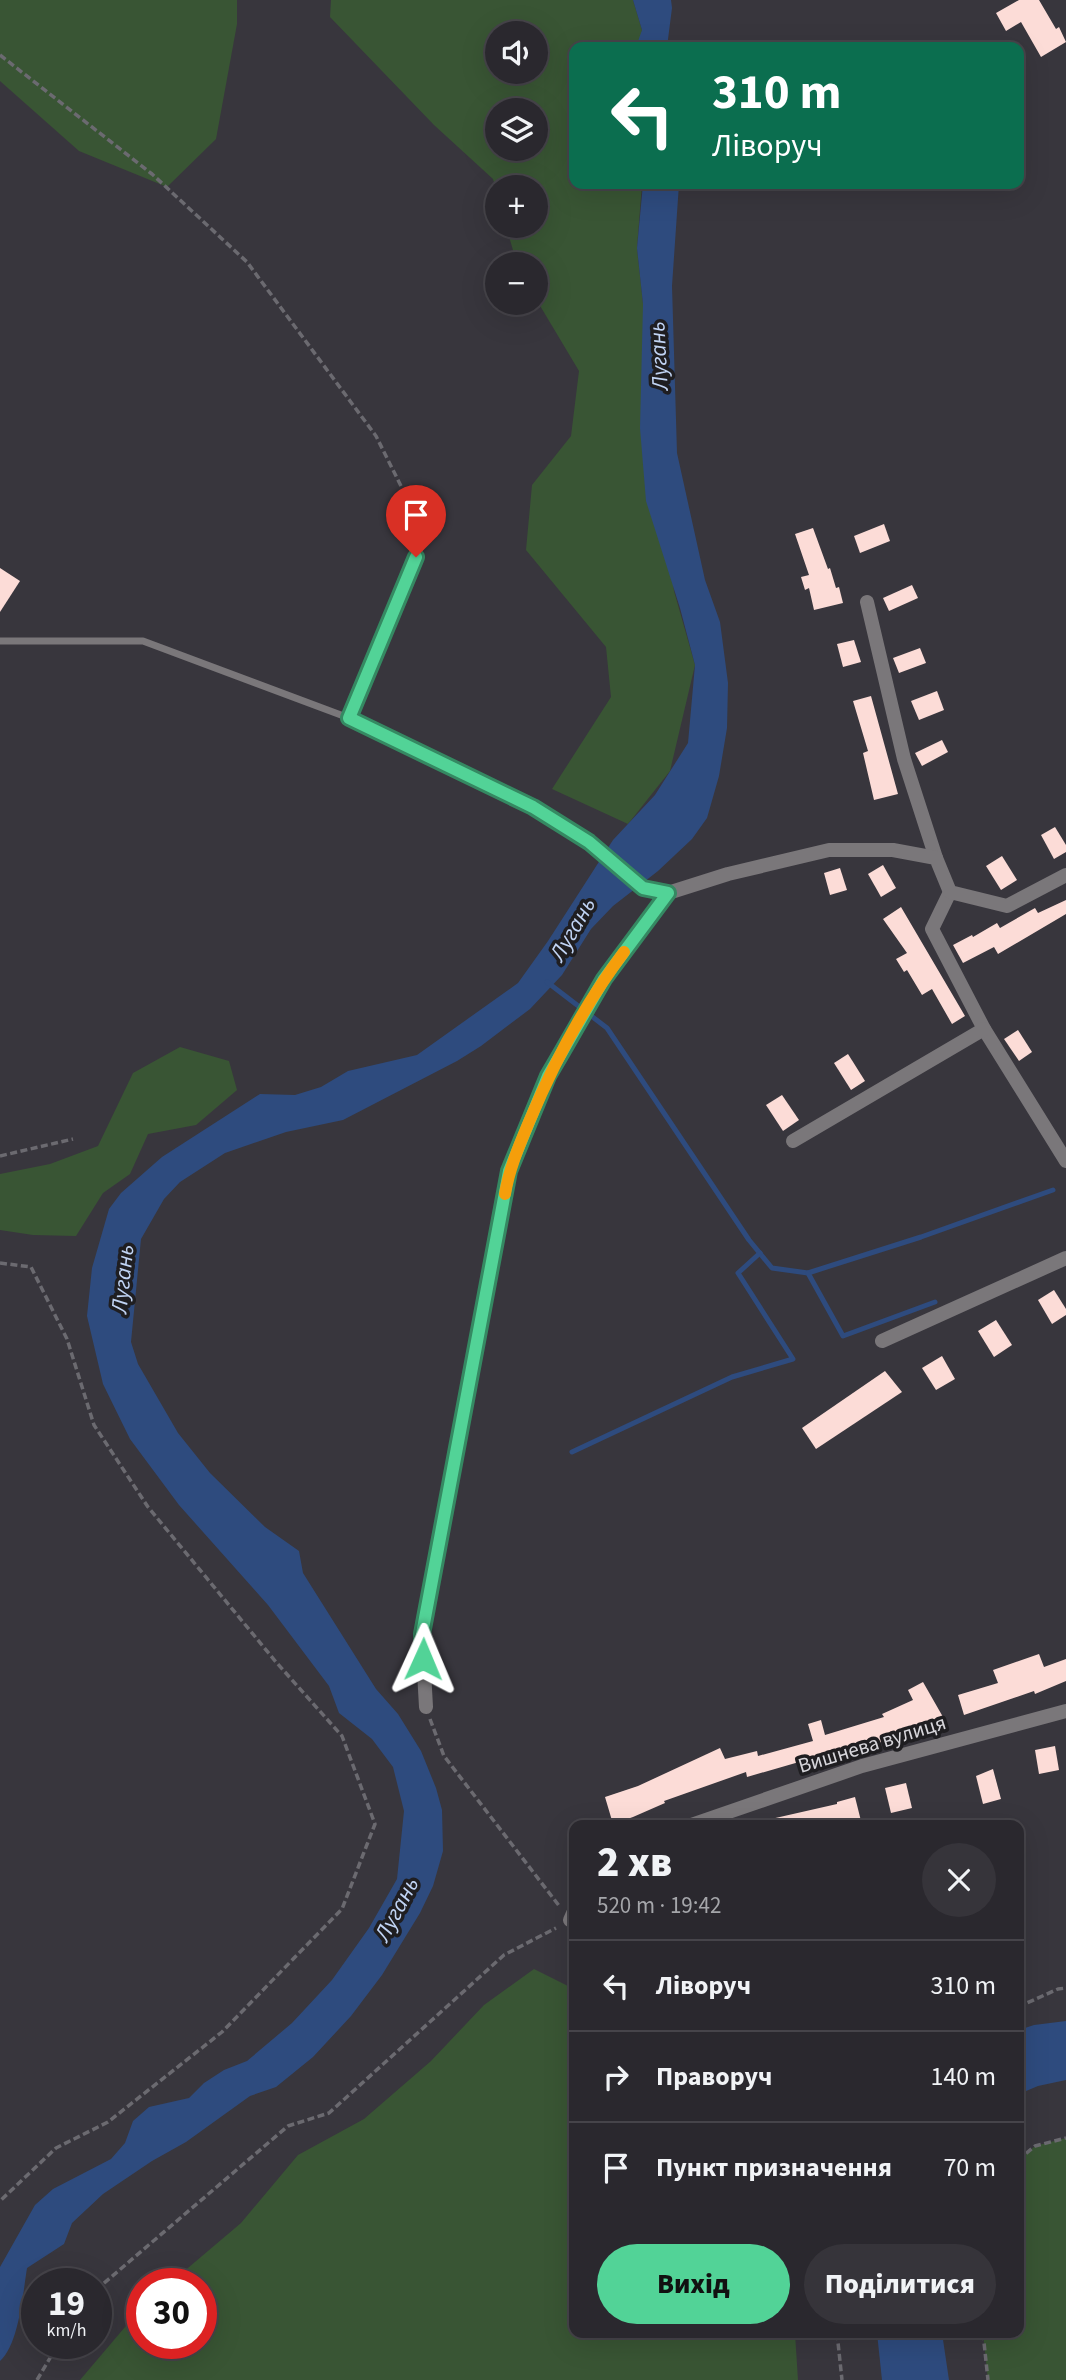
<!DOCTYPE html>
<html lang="uk">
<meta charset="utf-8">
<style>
body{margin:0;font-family:"Source Sans 3",sans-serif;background:#36343a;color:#f1f3f6;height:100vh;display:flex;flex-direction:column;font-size:26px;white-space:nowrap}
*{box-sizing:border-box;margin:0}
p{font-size:23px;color:#a5a6aa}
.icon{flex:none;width:38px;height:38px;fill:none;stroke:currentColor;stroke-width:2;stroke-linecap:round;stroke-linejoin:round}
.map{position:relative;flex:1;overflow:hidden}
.side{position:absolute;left:569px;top:1820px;width:455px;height:518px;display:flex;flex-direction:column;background:#2a282e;border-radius:14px;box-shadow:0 7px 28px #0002,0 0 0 2px #46444a}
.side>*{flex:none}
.top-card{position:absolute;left:569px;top:42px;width:455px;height:147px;border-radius:14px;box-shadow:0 7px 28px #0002,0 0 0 2px #46444a;background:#0b6e4f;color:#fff;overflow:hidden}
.buttons{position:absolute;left:485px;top:21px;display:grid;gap:14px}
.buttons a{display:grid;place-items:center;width:63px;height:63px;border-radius:50%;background:#2a282e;box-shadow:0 7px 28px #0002,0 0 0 2px #46444a;font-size:35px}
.speed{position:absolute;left:21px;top:2268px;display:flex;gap:14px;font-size:35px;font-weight:700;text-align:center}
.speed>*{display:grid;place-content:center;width:91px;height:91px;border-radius:50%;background:#2a282e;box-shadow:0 7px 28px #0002,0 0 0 2px #46444a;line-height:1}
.speed small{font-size:18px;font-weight:400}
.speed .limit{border:10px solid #d22;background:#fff;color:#111}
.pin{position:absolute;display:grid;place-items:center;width:60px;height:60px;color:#fff;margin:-72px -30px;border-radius:50% 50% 50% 0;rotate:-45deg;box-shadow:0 0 7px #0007}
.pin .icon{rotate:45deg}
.me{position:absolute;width:77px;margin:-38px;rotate:1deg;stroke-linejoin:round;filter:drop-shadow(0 0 5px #0008)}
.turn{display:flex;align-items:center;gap:24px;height:147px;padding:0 28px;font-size:32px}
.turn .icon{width:91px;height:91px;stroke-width:2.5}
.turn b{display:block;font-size:49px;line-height:60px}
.round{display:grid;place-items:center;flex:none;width:74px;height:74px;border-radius:37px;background:#36343a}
.overview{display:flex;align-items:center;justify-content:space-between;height:119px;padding:0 28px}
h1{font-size:42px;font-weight:800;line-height:52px}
.cta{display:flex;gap:14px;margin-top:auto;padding:14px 28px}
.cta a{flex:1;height:80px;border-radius:42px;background:#52d397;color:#111;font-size:28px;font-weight:800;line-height:80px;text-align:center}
.cta a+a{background:#36343a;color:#f1f3f6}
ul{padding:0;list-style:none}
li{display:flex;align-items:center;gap:21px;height:91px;padding:0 28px;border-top:2px solid #46444a}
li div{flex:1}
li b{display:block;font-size:26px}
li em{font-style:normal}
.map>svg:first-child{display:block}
.green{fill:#395534;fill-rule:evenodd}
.water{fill:#2e4b7e}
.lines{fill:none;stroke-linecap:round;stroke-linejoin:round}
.stream{stroke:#2e4b7e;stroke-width:5}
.building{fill:#fcdcd7}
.path{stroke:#6b6a70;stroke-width:3.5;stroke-dasharray:7 3.5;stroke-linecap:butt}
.lane{stroke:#7a777a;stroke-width:7}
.street{stroke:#7a777a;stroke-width:14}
.route-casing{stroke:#358962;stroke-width:18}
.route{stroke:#52d397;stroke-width:12}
.slow{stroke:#f59e0b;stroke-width:12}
.labels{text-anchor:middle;stroke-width:7;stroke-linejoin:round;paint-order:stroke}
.street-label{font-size:21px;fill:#d7d6db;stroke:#1f1e21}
.water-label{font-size:23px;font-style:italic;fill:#c1d4f4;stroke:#1f1e21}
</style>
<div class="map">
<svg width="1066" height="2380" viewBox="0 0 1066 2380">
<rect width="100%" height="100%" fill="#38363d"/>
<g class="green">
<path d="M0,0H237V24L216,139L167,187L79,151L0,81Z"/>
<path d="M331,0H633L642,30L639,47H574V184H642L637,248L674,591L695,665L670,771L628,824L552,789L611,697L606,647L526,550L532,485L571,436L579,371L536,299V264H517L506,226H536V187H497V193L493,179L434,125L330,17ZM497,33H536V72H497ZM497,110H536V149H497Z"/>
<path d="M180,1047L229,1061L237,1090L196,1125L148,1134L130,1174L103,1193L76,1236L33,1235L0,1230V1174L50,1164L98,1146L133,1073Z"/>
<path d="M534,1969L574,1989V2333H795L798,2380H80L142,2307V2343H201V2284H169L241,2223L298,2155L364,2119L431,2061L484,2005Z"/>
<path d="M1066,2138V2380H988L983,2333H1018L1019,2160L1035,2146Z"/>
</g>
<g class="water">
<path d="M633,0H671L672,8L667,47H636L642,30Z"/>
<path d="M643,184H679L672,286L677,453L705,580L720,622L728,683L727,728L719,776L707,818L692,839L658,871L613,906L591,929L562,975L530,1009L481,1046L457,1061L343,1120L286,1132L225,1153L180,1182L164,1199L141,1239L131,1342L138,1364L178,1433L210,1473L265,1527L299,1551L303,1573L376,1689L398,1714L421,1751L436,1788L442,1810L443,1851L433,1886L420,1913L382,1975L351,2016L313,2057L276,2087L250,2096L186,2142L152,2161L103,2194L72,2223L64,2244L27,2268C23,2293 19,2344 0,2361V2267L35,2205L53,2189L111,2159L125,2143L133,2121L149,2107L189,2098L204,2083L224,2070L247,2061L292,2023L332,1980L369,1928L397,1879L404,1811L393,1767L372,1739L339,1713L329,1686L268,1605L179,1505L130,1439L103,1384L87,1316L92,1268L109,1209L121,1193L162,1157L260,1094L295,1095L321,1087L348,1071L417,1055L518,983L548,941L613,840L655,795L688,743L695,665L680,608L646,501L640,428L643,304L637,248Z"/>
<path d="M1066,2021V2080L1038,2086L1019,2094V2030L1034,2025Z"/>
<path d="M877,2333H942L949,2380H882Z"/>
</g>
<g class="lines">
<g class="stream">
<path d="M547,982L607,1028L749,1240L772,1268L808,1273L921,1237L1053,1190"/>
<path d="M808,1273L843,1336L935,1302"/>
<path d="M572,1452L732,1377L793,1359L738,1273L760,1253"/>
</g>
</g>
<g class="building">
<path d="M1019,0H1039L1056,29L1059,27L1066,42L1041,57L1021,22L1006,31L996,13Z"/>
<path d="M884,524L890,541L860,553L854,536Z"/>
<path d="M813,528L828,569L830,568L836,588L839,587L843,603L814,610L809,588L805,590L801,577L809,575L795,534Z"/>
<path d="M0,568L20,581L0,612Z"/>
<path d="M912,585L918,598L889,611L883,598Z"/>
<path d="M854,640L861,662L843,667L837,644Z"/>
<path d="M920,648L926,663L899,673L893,658Z"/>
<path d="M937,691L944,710L919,720L911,701Z"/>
<path d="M871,696L898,794L874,800L863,753L868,751L853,701Z"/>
<path d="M942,740L948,752L922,766L915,753Z"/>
<path d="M1055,827L1066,845V852L1054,859L1041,835Z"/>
<path d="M1002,856L1017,880L1001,890L986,866Z"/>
<path d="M883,865L896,888L881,897L868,874Z"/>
<path d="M840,868L847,890L830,895L824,873Z"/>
<path d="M1066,900V914L998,954L994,947L963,963L953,945L972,935L973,937L997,923L1000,928L1035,908L1038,913Z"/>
<path d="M901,907L965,1016L952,1024L932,989L922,995L907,970L904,972L896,959L907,953L883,919Z"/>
<path d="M1018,1030L1032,1052L1019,1061L1004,1039Z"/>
<path d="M848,1054L865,1081L851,1090L834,1063Z"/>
<path d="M782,1095L799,1120L783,1131L766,1105Z"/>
<path d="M1054,1290L1066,1309V1315L1052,1324L1038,1300Z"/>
<path d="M996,1320L1012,1345L994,1357L978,1331Z"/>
<path d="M942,1356L955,1379L936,1390L922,1368Z"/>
<path d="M885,1371L902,1392L816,1449L802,1428Z"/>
<path d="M1039,1654L1044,1667L1066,1659V1681L1035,1694L1034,1691L964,1715L958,1695L998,1683L993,1670Z"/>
<path d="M923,1682L943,1717L927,1725L926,1723L888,1740L856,1750L854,1746L747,1777L746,1772L664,1801L665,1803L633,1817L613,1824L605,1797L638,1786L720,1748L725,1759L757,1751L758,1756L813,1741L808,1724L821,1720L825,1735L884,1717L882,1714L913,1700L908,1690Z"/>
<path d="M1055,1746L1059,1770L1039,1774L1035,1750Z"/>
<path d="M993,1769L1001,1799L983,1804L976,1776Z"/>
<path d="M906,1783L912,1808L891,1813L885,1788Z"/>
<path d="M855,1797L862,1825H772L771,1819L837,1804V1802Z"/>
</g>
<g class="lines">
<g class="path">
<path d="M0,55L152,174L247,262L376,436L421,526"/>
<path d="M0,1156L73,1139"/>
<path d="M0,1263L31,1267L67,1339L94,1425L148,1507L276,1662L342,1736L375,1824L342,1909L222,2032L108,2122L56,2148L0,2201"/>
<path d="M430,1719L444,1756L560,1907"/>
<path d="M1018,2007L1058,1989L1066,1988"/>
<path d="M1018,2160L1035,2146L1066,2138"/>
<path d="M96,2290L288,2126L329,2113L504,1955L556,1928"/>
<path d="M837,2333L842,2380"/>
<path d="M983,2333L988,2380"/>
<path d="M37,2380L59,2343"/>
</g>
<g class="lane">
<path d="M426,534L349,718L533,807L589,842L643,888L667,893"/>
<path d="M0,641H143L349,718"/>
</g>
<g class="street">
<path d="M867,602L904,759L936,858"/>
<path d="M950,892L932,929L984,1029L1066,1161"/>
<path d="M793,1141L984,1029"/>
<path d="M882,1341L1066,1258"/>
<path d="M426,1707L422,1635L509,1171L548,1076L604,979L668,893L728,874L829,850H893L936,858L950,892L1007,906L1066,875"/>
<path d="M691,1825L862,1766L1066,1711"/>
<path d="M570,1920L574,1911"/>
</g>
</g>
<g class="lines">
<g class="route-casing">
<path id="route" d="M416,557L349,718L533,807L589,842L643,888L668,893L604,979L562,1052L548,1076L509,1171L422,1634L423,1659"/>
</g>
<use href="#route" class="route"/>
<path class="slow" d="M505,1194C509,1169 519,1146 529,1122C554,1062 585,1004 624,952"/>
</g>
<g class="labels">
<g class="street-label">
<text transform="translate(872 1744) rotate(-17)" y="7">Вишнева вулиця</text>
</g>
<g class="water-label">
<text transform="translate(658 356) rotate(-93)" y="8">Лугань</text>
<text transform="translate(572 929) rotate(-60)" y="8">Лугань</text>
<text transform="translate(122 1279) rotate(-84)" y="8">Лугань</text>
<text transform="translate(396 1909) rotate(-62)" y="8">Лугань</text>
</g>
</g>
</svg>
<div class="buttons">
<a><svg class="icon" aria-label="sound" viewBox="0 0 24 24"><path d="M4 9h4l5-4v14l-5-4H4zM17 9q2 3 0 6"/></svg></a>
<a><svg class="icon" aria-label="layers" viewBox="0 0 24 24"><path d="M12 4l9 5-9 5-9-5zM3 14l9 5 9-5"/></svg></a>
<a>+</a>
<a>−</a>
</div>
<div class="speed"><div>19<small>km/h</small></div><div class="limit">30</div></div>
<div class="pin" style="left:416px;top:557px;background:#d93025"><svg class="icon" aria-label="arrive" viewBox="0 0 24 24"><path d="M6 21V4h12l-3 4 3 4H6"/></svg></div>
<svg class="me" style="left:423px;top:1659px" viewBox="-20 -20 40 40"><path d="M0-17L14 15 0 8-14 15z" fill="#52d397" stroke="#fff" stroke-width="4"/></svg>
<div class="top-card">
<div class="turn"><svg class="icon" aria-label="left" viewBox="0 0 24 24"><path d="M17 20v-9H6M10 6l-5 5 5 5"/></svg><div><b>310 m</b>Ліворуч</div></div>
</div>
<section class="side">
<div class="overview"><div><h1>2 хв</h1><p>520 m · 19:42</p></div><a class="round"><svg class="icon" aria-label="close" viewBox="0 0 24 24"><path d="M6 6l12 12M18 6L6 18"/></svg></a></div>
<ul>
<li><svg class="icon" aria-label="left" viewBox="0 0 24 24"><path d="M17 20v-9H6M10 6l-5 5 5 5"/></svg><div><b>Ліворуч</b></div><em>310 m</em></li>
<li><svg class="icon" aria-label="right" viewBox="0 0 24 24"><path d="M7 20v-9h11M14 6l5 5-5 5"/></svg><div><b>Праворуч</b></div><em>140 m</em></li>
<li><svg class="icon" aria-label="arrive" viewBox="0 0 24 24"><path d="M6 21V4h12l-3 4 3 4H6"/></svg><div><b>Пункт призначення</b></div><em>70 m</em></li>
</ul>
<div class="cta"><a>Вихід</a><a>Поділитися</a></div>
</section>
</div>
